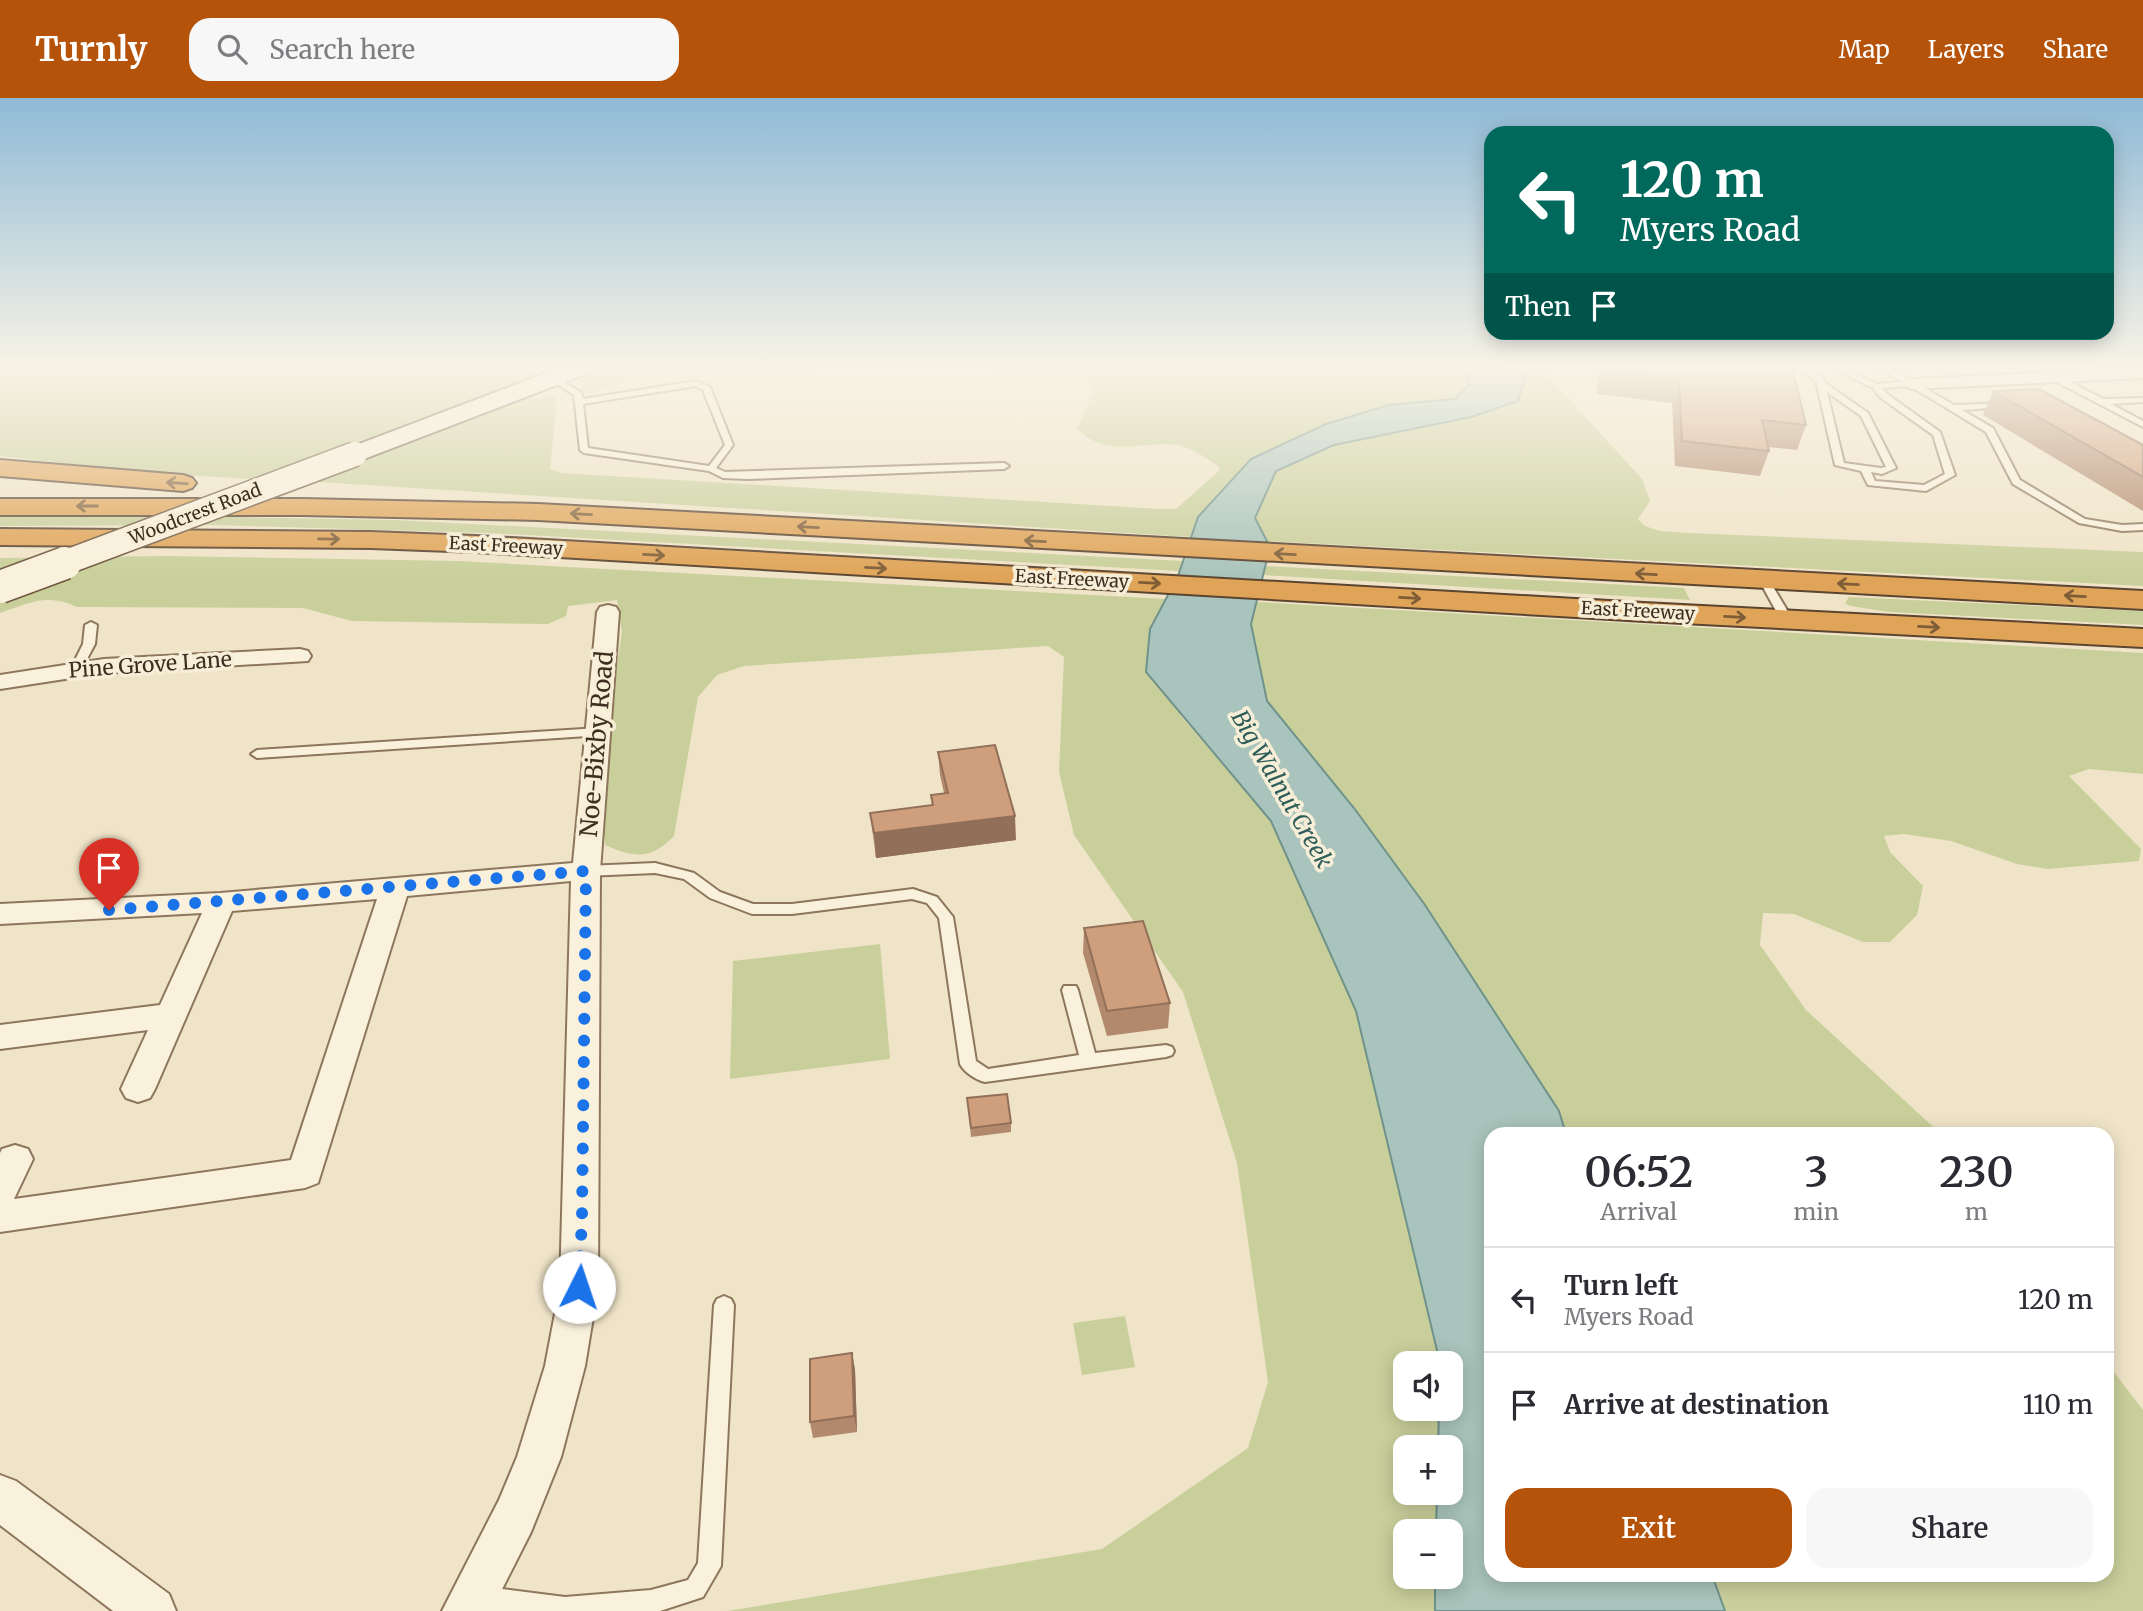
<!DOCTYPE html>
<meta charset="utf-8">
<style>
body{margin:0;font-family:Merriweather,serif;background:#f7f7f7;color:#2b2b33;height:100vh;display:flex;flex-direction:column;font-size:26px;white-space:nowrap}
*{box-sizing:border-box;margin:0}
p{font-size:23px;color:#7c7c81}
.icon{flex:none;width:38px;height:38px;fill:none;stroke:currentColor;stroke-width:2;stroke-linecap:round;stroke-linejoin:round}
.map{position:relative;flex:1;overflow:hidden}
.panel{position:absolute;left:1484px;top:1029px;width:630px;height:455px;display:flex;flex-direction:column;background:#fff;border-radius:21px;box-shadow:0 4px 18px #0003}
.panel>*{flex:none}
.top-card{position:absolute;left:1484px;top:28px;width:630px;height:214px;border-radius:21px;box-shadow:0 4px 18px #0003;background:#00695c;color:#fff;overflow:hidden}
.buttons{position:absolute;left:1393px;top:1253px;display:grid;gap:14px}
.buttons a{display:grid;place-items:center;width:70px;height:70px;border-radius:14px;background:#fff;box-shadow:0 4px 18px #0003;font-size:35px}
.pin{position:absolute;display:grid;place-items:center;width:60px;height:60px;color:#fff;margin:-72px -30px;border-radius:50% 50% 50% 0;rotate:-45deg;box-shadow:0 0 7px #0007}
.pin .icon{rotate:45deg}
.me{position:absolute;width:77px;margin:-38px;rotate:4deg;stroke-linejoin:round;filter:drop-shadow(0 0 5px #0008)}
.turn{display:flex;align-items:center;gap:24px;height:147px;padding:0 21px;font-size:32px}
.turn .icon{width:91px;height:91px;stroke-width:2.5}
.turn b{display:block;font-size:49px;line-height:60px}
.then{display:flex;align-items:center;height:66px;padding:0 21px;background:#0003;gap:14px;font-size:26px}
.eta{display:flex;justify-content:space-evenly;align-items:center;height:119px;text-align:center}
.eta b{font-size:42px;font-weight:600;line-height:49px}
.button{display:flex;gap:14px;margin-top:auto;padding:14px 21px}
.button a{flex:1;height:80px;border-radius:21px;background:#b45309;color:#fff;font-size:28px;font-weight:600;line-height:80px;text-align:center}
.button a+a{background:#f7f7f7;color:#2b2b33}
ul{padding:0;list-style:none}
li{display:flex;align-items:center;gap:21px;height:105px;padding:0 21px;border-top:2px solid #e1e1e2}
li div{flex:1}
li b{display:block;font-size:26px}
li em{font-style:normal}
header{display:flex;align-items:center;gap:42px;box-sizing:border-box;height:98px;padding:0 35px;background:#b45309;color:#fff}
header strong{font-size:33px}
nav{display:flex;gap:38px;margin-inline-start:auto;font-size:24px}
.search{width:490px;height:63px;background:#f7f7f7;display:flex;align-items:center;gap:18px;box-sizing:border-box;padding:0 24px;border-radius:21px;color:#7c7c81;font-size:26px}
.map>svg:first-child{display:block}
.green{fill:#c9cf9b}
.water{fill:#a9c4bc;stroke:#6f938a;stroke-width:2}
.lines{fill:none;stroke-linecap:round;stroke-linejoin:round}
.lane-casing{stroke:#8d765c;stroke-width:4}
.street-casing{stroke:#8d765c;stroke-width:4}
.secondary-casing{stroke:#6f573f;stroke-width:4}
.highway-casing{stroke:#5b4430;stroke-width:4}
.lane{fill:#faf1dc;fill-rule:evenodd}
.street{fill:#faf1dc;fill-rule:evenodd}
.secondary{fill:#faf1dc;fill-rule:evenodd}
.highway{fill:#e0a458;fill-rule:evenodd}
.secondary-bridge-far1-casing{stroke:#6f573f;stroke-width:27;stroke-linecap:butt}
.secondary-bridge-casing{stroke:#6f573f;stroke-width:35;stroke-linecap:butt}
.secondary-bridge-far1{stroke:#faf1dc;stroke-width:24}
.secondary-bridge{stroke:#faf1dc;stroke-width:32}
.wall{fill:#b2896c}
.shaded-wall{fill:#916f58}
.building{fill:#cf9f7d;stroke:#916f58;stroke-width:2}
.oneway{stroke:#7e5d36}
.route{stroke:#1a73e8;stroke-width:12;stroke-dasharray:0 21.6}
.labels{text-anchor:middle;stroke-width:7;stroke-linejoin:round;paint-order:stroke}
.far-street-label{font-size:18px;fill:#3d2e20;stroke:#f7eed8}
.street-label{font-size:21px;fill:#3d2e20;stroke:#f7eed8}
.water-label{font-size:23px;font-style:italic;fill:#2f5d5a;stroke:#f7eed8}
.near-street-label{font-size:24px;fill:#3d2e20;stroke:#f7eed8}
</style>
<header>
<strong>Turnly</strong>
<div class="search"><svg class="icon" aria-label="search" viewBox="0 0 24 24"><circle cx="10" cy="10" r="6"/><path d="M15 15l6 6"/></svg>Search here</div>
<nav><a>Map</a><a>Layers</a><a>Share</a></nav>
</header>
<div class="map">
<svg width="2143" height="1513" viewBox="0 0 2143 1513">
<rect width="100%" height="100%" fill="#f0e4c8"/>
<g class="green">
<path d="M0,269H565L267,382L148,375L0,358Z"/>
<path d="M604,269H877L638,280C619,282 604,295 585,296L579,281Z"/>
<path d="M990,269H1461L1471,286L1455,301L1389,307L1198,419L1191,439L302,383L521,302L551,298L557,301L550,371L562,375L1160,411H1176L1220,372L1217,367C1205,360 1191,349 1177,347C1139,342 1110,362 1077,331L1095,291L1089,284L1079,281L1005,280L995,278Z"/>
<path d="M1522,269H1540L1642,381L1650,403L1638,421L1645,428L1660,433L1688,435L2143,454V488L1267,443L1255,420L1276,373L1334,347L1471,319L1526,275Z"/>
<path d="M167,418L396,422L1184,463L1180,473L489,435L210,427L0,428V419Z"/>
<path d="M168,458L459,463L1166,501L1150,531L1181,618L1271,723L1356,913L1440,1259V1265H1405V1311H1439L1438,1349H1405V1395H1437L1436,1433H1405V1479H1435V1513H727L1102,1451L1248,1350L1268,1284L1237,1065L1183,894L1074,737L1059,674L1064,559L1048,548L744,568L717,577L698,599L674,738C651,762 634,760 605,747L601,682L622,533L617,502L568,508L566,518L548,526L352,523L303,510L77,509C46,495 30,505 0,515V460Z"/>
<path d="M1266,468L1684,490L1690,502L1263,477Z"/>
<path d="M1849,499L2143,513V527L1890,514L1850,508L1845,505Z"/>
<path d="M1257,504L2143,555V676L2089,671L2069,678L2141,751L2139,763L2047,771L2017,766L1951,743L1904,736L1884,738L1890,754L1923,788L1917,817L1890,844H1863L1794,816L1763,815L1760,847L1806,912L1941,1036H1566L1559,1013L1425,807L1354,710L1267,603L1251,526Z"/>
<path d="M880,846L890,961L730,981L733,863Z"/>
<path d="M1125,1218L1135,1269L1082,1277L1073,1225Z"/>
<path d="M2107,1265L2143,1312V1513H1725L1712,1477H2107Z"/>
</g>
<path class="water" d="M1461,269H1522L1526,275L1518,303L1471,319L1334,347L1276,373L1255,420L1270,449L1251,526L1267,603L1354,710L1425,807L1559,1013L1566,1036H1491V1477H1712L1725,1513H1435V1479H1451V1433H1436L1437,1395H1451V1349H1438L1439,1311H1451V1265H1440L1356,913L1271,723L1146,574L1150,531L1178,478L1198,419L1251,361L1326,326L1389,307L1455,301L1470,286Z"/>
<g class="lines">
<g class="lane-casing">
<g id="lane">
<path d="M1798,269H1808L1823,280L1825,285L1868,315L1896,370L1882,376L1871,374L1875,383L1924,387L1945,376L1933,337L1881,300L1873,290L1830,269H1841L1877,286L1902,284L1878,269H1888L1954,307L2009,305V309H2006L1962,312L1993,330L2020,382L2085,421L2122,427L2143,426V432L2122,433L2079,425L2013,386L1986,334L1910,288L1882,290L1887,296L1940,334L1955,377L1926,393L1868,387L1861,373L1835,367L1816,283ZM1827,294L1861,318L1886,369L1881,370L1844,365Z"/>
<path d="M2051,277H2057L2103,301L2143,300V304L2111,306L2143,323V329L2051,281Z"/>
<path d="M555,279L581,294L583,301L696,283L710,289L733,347L716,370L725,374L1004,365L1009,368L1004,371L748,381L723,380L709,373L584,355L580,352L574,297L552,283L551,281ZM695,288L703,292L725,347L709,368L588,350L583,306Z"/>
<path d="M1764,479L1769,482L1793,522L1791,524L1787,525L1781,522L1759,482Z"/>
<path d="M91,524L97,527L95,546L81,572H73L71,570L83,546L85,527Z"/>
<path d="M599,630L603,631L605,634L603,637L257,660L251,656L257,652Z"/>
<path d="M655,765L694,775L720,794L753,806H792L913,791L937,799L953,819L976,963L988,971L1079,957L1062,892L1064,888H1076L1078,892L1095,955L1166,947L1172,949L1174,953L1172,957L1166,959L985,984C976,982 964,974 960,966L939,820L927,805L912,801L792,816H752L710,800L684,781L655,775L586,778L579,773L586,768Z"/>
<path d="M724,1198L731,1201L734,1207L721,1468L703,1499L660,1513H489L471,1508L467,1500L471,1492L479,1488L565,1499L651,1492L688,1482L698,1465L714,1207L717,1201Z"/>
</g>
</g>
<g class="street-casing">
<g id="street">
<path d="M2143,270V280L1911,291L1903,286L1911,281Z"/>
<path d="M608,507L616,509L619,514L600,773L598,1189L585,1268L561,1359L531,1434L491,1513H442L499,1402L517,1359L545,1268L560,1189L571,783L407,798L318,1085L305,1090L0,1134V1055L2,1051L15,1047L28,1051L33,1061L14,1101L291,1062L377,801L232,813L155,991L150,1000L138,1004L126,1000L121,991L148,932L0,951V927L160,907L202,815L0,826V806L220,795L573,765L597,514L600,509Z"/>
<path d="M300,551L308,553L311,558L308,563L104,575L0,591V577L104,561Z"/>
<path d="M0,1377L16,1383L169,1496L176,1513H113L0,1427Z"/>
</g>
</g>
<g class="secondary-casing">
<path id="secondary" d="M562,269H594L591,274L364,361L355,363L346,361L343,356L346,351Z"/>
</g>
<g class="highway-casing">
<g id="highway">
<path d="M0,362L183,377L192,380L196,385L192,390L183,393L0,378Z"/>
<path d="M0,401H303L538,406L2143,493V511L538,422L303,417H0Z"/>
<path d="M0,431L371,434L476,438L1644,505L2143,531V549L1644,523L476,454L371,450L0,447Z"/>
</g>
</g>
<use href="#lane" class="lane"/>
<use href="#street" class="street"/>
<use href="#secondary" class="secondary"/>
<use href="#highway" class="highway"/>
<g class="secondary-bridge-far1-casing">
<path id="secondary-bridge-far1" d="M61,466L355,356"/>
</g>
<g class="secondary-bridge-casing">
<path id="secondary-bridge" d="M0,489L65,465"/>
</g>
<use href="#secondary-bridge-far1" class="secondary-bridge-far1"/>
<use href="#secondary-bridge" class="secondary-bridge"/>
</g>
<g class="wall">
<path d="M1599,269H1792L1806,327L1797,352L1768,349L1769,353L1760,378L1675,368L1672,305L1597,296Z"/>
<path d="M1993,293L2143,347V413L1983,317Z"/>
<path d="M938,654L1016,742L876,760L870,715L932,707L931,697L944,695L940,677Z"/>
<path d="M1084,830L1170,905L1168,930L1107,938L1083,855Z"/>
<path d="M967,1000L1011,1025V1034L971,1039Z"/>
<path d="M852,1255L855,1272L857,1334L813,1340L810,1324Z"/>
</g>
<g class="shaded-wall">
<path d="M1015,718L1016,742L876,760L874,735Z"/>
<path d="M852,1255L855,1272L857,1334L854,1318Z"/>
</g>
<g class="building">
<path d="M1603,269H1792L1806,327L1762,322L1769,353L1682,343L1679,281L1603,273Z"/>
<path d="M2039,291L2143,347V379L1993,293Z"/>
<path d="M995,647L1015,718L874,735L870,715L933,707L931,697L948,695L938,654Z"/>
<path d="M1143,823L1170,905L1107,913L1084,830Z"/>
<path d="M1007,996L1011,1025L971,1030L967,1000Z"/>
<path d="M852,1255L854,1318L810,1324V1261Z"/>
</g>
<defs><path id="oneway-shaft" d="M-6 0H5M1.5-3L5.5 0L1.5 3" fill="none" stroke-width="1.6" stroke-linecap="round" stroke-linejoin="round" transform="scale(1.75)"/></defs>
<g class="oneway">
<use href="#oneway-shaft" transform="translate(177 385) rotate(-176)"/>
<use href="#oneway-shaft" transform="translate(87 408) rotate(180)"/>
<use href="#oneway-shaft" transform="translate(581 416) rotate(-177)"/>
<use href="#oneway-shaft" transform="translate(808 429) rotate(-177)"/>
<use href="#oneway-shaft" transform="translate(329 441) rotate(1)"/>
<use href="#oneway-shaft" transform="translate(1035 443) rotate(-177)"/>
<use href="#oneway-shaft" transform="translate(1285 456) rotate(-177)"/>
<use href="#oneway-shaft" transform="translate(654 457) rotate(3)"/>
<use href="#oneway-shaft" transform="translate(876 470) rotate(3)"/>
<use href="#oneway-shaft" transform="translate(1646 476) rotate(-177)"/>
<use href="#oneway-shaft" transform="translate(1150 485) rotate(3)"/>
<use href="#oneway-shaft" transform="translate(1848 486) rotate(-177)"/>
<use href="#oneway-shaft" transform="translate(2075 498) rotate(-177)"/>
<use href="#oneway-shaft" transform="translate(1410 500) rotate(3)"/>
<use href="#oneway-shaft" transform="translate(1735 519) rotate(3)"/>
<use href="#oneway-shaft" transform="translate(1929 529) rotate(3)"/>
</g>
<linearGradient id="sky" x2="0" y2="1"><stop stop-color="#8fbad6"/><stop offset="0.56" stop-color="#f8f3e6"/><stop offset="1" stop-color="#f8f3e6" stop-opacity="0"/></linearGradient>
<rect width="2143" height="481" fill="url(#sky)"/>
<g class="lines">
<path class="route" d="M109,812L586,773L582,1118L579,1189"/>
</g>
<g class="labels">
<g class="far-street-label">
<text transform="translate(195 416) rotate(-21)" y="6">Woodcrest Road</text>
<text transform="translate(506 448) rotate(3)" y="6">East Freeway</text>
<text transform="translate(1072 481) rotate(3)" y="6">East Freeway</text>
<text transform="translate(1638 513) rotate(3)" y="6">East Freeway</text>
</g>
<g class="street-label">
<text transform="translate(150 567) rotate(-4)" y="7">Pine Grove Lane</text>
</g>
<g class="water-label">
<text transform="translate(1282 691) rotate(60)" y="8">Big Walnut Creek</text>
</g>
<g class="near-street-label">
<text transform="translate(597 646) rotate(-85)" y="8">Noe-Bixby Road</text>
</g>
</g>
</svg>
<div class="buttons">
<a><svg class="icon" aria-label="sound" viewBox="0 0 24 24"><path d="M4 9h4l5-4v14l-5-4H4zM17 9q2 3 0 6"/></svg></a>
<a>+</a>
<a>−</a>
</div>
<div class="pin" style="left:109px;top:812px;background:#d93025"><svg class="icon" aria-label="arrive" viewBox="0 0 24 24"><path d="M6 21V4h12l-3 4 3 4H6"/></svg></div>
<svg class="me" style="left:579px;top:1189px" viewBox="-20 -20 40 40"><circle r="19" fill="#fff"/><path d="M0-13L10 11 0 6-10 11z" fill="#1a73e8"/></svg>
<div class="top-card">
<div class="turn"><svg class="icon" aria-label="left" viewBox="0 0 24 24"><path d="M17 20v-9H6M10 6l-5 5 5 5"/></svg><div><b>120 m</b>Myers Road</div></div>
<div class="then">Then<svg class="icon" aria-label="arrive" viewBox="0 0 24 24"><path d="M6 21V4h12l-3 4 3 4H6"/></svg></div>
</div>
<section class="panel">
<div class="eta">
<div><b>06:52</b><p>Arrival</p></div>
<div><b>3</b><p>min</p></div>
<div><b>230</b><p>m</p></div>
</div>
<ul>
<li><svg class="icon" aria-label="left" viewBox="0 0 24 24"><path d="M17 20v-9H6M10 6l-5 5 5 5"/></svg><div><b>Turn left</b><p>Myers Road</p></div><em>120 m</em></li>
<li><svg class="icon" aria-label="arrive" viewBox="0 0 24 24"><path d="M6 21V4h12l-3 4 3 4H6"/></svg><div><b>Arrive at destination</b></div><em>110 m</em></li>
</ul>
<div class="button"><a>Exit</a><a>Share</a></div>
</section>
</div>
